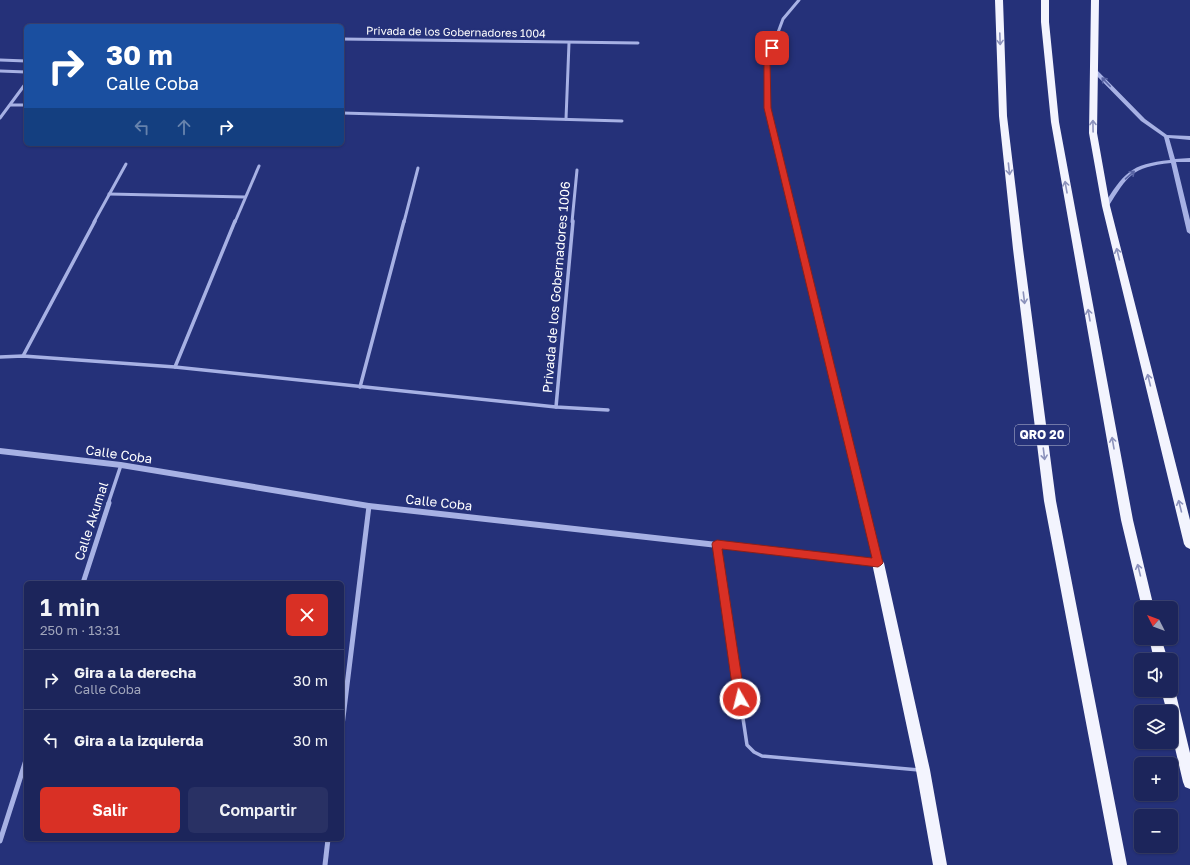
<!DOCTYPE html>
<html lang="es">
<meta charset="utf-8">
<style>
body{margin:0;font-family:"Golos Text",sans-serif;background:#293164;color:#f1f3f6;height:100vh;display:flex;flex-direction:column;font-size:15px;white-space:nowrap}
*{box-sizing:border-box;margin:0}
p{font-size:13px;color:#a0a5bb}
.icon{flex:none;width:22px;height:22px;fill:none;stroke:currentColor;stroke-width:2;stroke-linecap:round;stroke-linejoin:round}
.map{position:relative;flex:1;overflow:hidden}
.panel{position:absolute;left:24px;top:581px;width:320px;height:260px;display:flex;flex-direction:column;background:#1c255b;border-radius:6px;box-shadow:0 1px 3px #0004,0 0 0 1px #3a4271}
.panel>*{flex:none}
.banner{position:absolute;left:24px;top:24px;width:320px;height:122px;border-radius:6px;box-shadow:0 1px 3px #0004,0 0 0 1px #3a4271;background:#1a4fa0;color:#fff;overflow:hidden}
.needle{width:26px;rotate:312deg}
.buttons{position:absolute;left:1134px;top:601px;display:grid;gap:8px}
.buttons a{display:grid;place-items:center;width:44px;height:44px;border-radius:6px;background:#1c255b;box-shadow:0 1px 3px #0004,0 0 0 1px #3a4271;font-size:20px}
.pin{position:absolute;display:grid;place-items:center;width:34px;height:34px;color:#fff;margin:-17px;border-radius:8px;box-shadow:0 2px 6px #0006}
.me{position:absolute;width:44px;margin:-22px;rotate:352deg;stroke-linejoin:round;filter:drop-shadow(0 0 3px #0008)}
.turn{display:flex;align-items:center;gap:14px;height:84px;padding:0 16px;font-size:18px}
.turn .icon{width:52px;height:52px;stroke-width:2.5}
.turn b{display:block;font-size:28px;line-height:34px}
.lanes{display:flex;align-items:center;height:38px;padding:0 16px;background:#0003;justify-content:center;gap:20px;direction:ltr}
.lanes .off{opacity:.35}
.round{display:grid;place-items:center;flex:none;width:42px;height:42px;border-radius:6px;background:#293164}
.headline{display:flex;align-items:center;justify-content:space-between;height:68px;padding:0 16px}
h1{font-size:24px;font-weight:600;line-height:30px}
.primary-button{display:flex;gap:8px;margin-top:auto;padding:8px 16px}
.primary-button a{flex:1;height:46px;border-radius:6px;background:#d93025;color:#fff;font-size:16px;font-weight:600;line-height:46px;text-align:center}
.primary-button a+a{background:#293164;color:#f1f3f6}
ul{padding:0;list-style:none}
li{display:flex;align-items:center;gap:12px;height:60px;padding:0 16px;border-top:1px solid #3a4271}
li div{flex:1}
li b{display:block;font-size:15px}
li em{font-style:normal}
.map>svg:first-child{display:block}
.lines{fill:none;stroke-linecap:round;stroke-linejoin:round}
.service{stroke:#a7b1e4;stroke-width:3.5}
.minor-far2{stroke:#a7b1e4;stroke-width:3}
.minor-far1{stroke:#a7b1e4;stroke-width:3.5}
.minor{stroke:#a7b1e4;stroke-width:5}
.tertiary{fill:#a7b1e4;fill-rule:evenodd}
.trunk{fill:#f3f4fe;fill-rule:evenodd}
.oneway{stroke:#8c92bc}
.oneway2{stroke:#5964a4}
.route{fill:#d93025;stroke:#8d1f18}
.labels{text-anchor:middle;stroke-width:4;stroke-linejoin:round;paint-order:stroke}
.far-street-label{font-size:11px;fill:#fff;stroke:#253179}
.shield{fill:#253179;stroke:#bec1d7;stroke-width:1}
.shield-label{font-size:12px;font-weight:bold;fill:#fff}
.street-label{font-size:13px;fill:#fff;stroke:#253179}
</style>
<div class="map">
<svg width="1190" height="865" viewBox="0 0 1190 865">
<rect width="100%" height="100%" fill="#253179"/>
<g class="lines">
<path class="service" d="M717,545L747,745L754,752L762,756L919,770"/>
<g class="minor-far2">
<path d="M342,39L638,43"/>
<path d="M0,60L26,61"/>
<path d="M0,71L26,72"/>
<path d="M11,105H26"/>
<path d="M342,113L622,121"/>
<path d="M0,118L26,83"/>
<path d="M566,119L569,43"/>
<path d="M109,194L245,197"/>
<path d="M94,222L126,164"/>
<path d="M235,222L259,166"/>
<path d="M404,222L418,168"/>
<path d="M572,222L577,170"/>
<path d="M795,222L768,108L767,62L783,19L799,0"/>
</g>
<g class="minor-far1">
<path d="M795,221L864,504"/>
<path d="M23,356L95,221"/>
<path d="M0,357L23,356L175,367L556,407L608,410"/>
<path d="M175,367L235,221"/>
<path d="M360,387L404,221"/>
<path d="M556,407L573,221"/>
<path d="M108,504L121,465"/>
</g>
<g class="minor">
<path d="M864,503L878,563"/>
<path d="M83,583L109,503"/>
<path d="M342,726L369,506"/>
<path d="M0,841L26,760"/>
<path d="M325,865L328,839"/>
</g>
<g class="tertiary">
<path d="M1091,68H1095L1145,119L1167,135L1190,136V140L1169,138L1175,159L1190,158V162H1176L1190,220V234L1187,232L1171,163C1131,167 1128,176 1108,207L1106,208L1103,206C1124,173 1130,164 1170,160L1164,137L1141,121L1091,70Z"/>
<path d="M0,448L121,462L369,503L878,560L881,561L882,563L881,565L878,566L369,509L121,468L0,454Z"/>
</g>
<g class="trunk">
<path d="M995,0H1003L1007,116L1023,249L1056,501L1127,865H1113L1044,501L1013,249L999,116Z"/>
<path d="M1041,0H1049V22L1059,122L1133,520L1154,608H1142L1121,520L1051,122L1041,22Z"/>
<path d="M1091,0H1099L1097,133L1110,206L1190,520V549L1186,547L1184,544L1102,206L1089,133Z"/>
<path d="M878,558L882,560L884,563L930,770L947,865H933L916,770L872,563L874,560Z"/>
<path d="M1149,638H1161L1168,660H1154Z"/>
<path d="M1171,685L1175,690L1190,753V789L1185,787L1183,782L1171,731V712H1167L1161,690H1171Z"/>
</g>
</g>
<defs><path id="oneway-shaft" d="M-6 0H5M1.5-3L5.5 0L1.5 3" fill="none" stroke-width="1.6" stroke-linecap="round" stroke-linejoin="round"/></defs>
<g class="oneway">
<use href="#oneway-shaft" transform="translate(1000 39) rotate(88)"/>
<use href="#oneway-shaft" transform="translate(1093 126) rotate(-91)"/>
<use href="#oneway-shaft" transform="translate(1009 169) rotate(84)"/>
<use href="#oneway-shaft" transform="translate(1066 187) rotate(-100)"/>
<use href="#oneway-shaft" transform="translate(1118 254) rotate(-104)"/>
<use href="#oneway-shaft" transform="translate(1024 298) rotate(83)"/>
<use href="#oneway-shaft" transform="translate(1089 315) rotate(-100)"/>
<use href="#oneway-shaft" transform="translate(1149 380) rotate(-104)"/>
<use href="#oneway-shaft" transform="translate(1113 443) rotate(-100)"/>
<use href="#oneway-shaft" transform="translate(1044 454) rotate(83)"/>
<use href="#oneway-shaft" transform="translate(1180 506) rotate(-104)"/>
<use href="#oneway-shaft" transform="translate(1139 570) rotate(-104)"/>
</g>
<g class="oneway2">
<use href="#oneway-shaft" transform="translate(1106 82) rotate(-134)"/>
<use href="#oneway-shaft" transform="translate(1130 175) rotate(-41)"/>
</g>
<path class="route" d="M770,46L776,48L770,62L771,108L883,563L881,565L878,567L722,549L745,699L744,702L740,704L736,702L734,699L712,544L713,542L717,540L872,558L764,108V62Z"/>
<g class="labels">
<g class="far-street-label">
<text transform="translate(456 32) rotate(1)" y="4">Privada de los Gobernadores 1004</text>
</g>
<rect class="shield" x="1015" y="425" width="54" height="20" rx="3"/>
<g class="shield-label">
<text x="1042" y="439">QRO 20</text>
</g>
<g class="street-label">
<text transform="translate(556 287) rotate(-85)" y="5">Privada de los Gobernadores 1006</text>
<text transform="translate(119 454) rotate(8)" y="5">Calle Coba</text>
<text transform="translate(439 502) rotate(6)" y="5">Calle Coba</text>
<text transform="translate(91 521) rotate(-72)" y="5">Calle Akumal</text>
</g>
</g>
</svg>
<div class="buttons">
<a><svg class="needle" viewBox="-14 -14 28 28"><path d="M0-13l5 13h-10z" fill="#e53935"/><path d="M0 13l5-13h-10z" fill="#a0a5bb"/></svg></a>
<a><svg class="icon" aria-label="sound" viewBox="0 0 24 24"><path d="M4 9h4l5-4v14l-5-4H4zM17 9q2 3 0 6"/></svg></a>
<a><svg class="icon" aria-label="layers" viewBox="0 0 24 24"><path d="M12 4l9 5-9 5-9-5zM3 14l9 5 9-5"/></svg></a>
<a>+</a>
<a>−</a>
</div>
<div class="pin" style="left:772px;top:48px;background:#d93025"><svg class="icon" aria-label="arrive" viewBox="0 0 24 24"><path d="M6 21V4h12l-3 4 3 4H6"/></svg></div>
<svg class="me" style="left:740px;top:699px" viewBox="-20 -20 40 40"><circle r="17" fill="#d93025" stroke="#fff" stroke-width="3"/><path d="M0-11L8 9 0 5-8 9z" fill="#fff"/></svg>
<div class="banner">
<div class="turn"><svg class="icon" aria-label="right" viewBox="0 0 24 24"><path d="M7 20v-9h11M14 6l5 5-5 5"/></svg><div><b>30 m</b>Calle Coba</div></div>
<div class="lanes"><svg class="icon off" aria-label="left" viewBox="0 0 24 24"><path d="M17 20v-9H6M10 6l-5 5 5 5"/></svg><svg class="icon off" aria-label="ahead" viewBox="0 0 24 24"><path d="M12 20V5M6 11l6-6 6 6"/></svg><svg class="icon" aria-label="right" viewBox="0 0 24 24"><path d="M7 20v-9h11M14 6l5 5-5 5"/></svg></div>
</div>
<section class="panel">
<div class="headline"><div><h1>1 min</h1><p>250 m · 13:31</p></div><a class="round" style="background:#d93025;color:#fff"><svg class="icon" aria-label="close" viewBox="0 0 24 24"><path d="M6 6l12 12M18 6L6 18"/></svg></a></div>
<ul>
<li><svg class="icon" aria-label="right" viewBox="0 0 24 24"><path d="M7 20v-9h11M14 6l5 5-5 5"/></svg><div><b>Gira a la derecha</b><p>Calle Coba</p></div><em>30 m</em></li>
<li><svg class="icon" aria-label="left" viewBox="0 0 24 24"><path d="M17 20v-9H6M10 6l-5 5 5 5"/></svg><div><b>Gira a la izquierda</b></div><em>30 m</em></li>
</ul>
<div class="primary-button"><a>Salir</a><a>Compartir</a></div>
</section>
</div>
